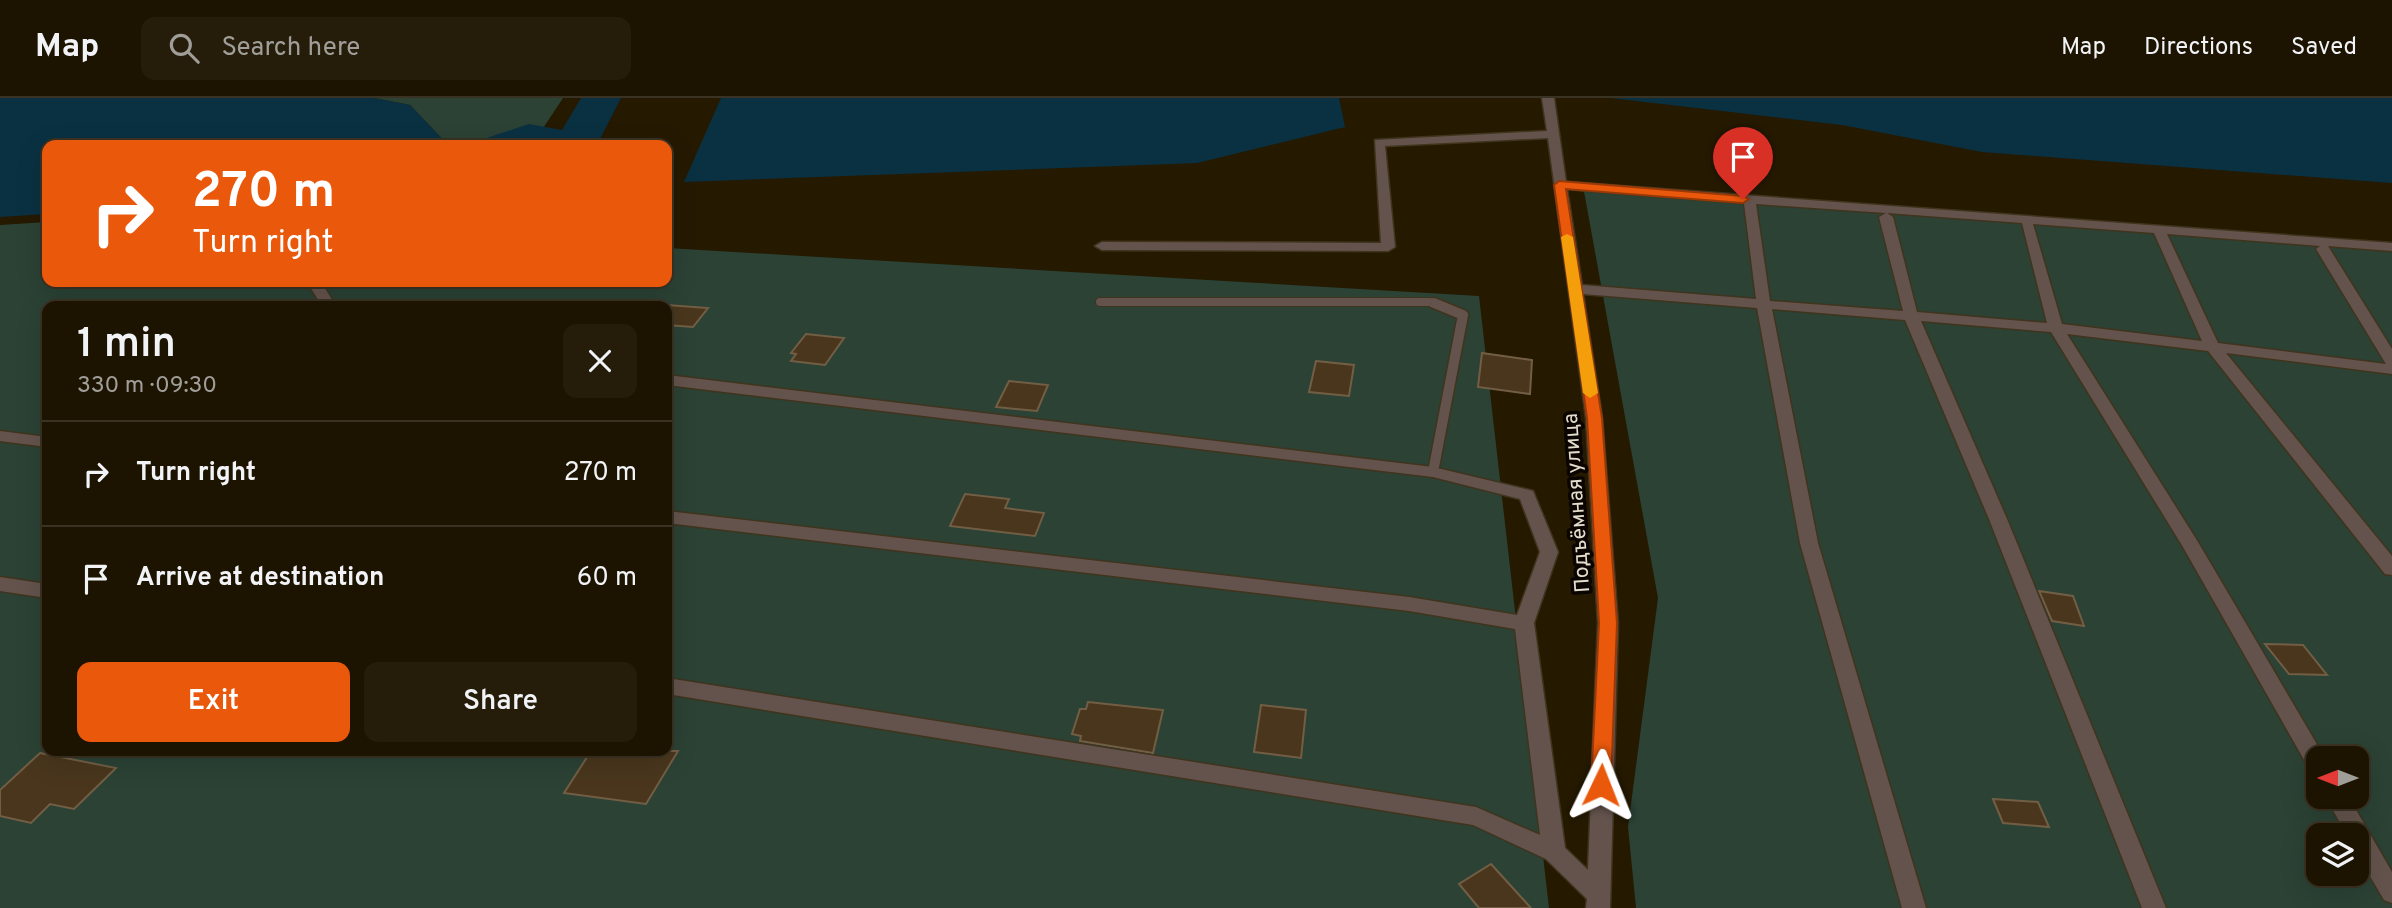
<!DOCTYPE html>
<meta charset="utf-8">
<style>
body{margin:0;font-family:Overpass,sans-serif;background:#251c0a;color:#f1f3f6;height:100vh;display:flex;flex-direction:column;font-size:26px;white-space:nowrap}
*{box-sizing:border-box;margin:0}
p{font-size:23px;color:#a09e99}
.icon{flex:none;width:38px;height:38px;fill:none;stroke:currentColor;stroke-width:2;stroke-linecap:round;stroke-linejoin:round}
.map{position:relative;flex:1;overflow:hidden}
.sheet{position:absolute;left:42px;top:203px;width:630px;height:455px;display:flex;flex-direction:column;background:#1c1300;border-radius:14px;box-shadow:0 7px 28px #0002,0 0 0 2px #3a3222}
.sheet>*{flex:none}
.hud{position:absolute;left:42px;top:42px;width:630px;height:147px;border-radius:14px;box-shadow:0 7px 28px #0002,0 0 0 2px #3a3222;background:#ea580c;color:#fff;overflow:hidden}
.needle{width:46px;rotate:270deg}
.fabs{position:absolute;left:2306px;top:648px;display:grid;gap:14px}
.fabs a{display:grid;place-items:center;width:63px;height:63px;border-radius:14px;background:#1c1300;box-shadow:0 7px 28px #0002,0 0 0 2px #3a3222;font-size:35px}
.pin{position:absolute;display:grid;place-items:center;width:60px;height:60px;color:#fff;margin:-72px -30px;border-radius:50% 50% 50% 0;rotate:-45deg;box-shadow:0 0 7px #0007}
.pin .icon{rotate:45deg}
.me{position:absolute;width:77px;margin:-38px;rotate:2deg;stroke-linejoin:round;filter:drop-shadow(0 0 5px #0008)}
.turn{display:flex;align-items:center;gap:24px;height:147px;padding:0 35px;font-size:32px}
.turn .icon{width:91px;height:91px;stroke-width:2.5}
.turn b{display:block;font-size:49px;line-height:60px}
.round{display:grid;place-items:center;flex:none;width:74px;height:74px;border-radius:14px;background:#251c0a}
.summary{display:flex;align-items:center;justify-content:space-between;height:119px;padding:0 35px}
h1{font-size:42px;font-weight:600;line-height:52px}
.action{display:flex;gap:14px;margin-top:auto;padding:14px 35px}
.action a{flex:1;height:80px;border-radius:14px;background:#ea580c;color:#fff;font-size:28px;font-weight:600;line-height:80px;text-align:center}
.action a+a{background:#251c0a;color:#f1f3f6}
ul{padding:0;list-style:none}
li{display:flex;align-items:center;gap:21px;height:105px;padding:0 35px;border-top:2px solid #3a3222}
li div{flex:1}
li b{display:block;font-size:26px}
li em{font-style:normal}
header{display:flex;align-items:center;gap:42px;box-sizing:border-box;height:98px;padding:0 35px;background:#1c1300;border-bottom:2px solid #3a3222}
header strong{font-size:33px}
nav{display:flex;gap:38px;margin-inline-start:auto;font-size:24px}
.search{width:490px;height:63px;background:#251c0a;display:flex;align-items:center;gap:18px;box-sizing:border-box;padding:0 24px;border-radius:14px;color:#a09e99;font-size:26px}
.map>svg:first-child{display:block}
.green{fill:#2b4235;fill-rule:evenodd}
.water{fill:#0a3142}
.building{fill:#49361d;stroke:#725e44;stroke-width:2}
.lines{fill:none;stroke-linecap:round;stroke-linejoin:round}
.lane-far1-casing{stroke:#40341d;stroke-width:10}
.lane-casing{stroke:#40341d;stroke-width:13}
.street-casing{stroke:#40341d;stroke-width:3}
.lane-far1{stroke:#64534d;stroke-width:8}
.lane{stroke:#64534d;stroke-width:10}
.street{fill:#64534d;fill-rule:evenodd}
.route{fill:#ea580c;stroke:#983908;stroke-width:2}
.slow{fill:#f59e0b}
.labels{text-anchor:middle;stroke-width:7;stroke-linejoin:round;paint-order:stroke}
.street-label{font-size:21px;fill:#e4dccc;stroke:#0a0500}
</style>
<header>
<strong>Map</strong>
<div class="search"><svg class="icon" aria-label="search" viewBox="0 0 24 24"><circle cx="10" cy="10" r="6"/><path d="M15 15l6 6"/></svg>Search here</div>
<nav><a>Map</a><a>Directions</a><a>Saved</a></nav>
</header>
<div class="map">
<svg width="2392" height="810" viewBox="0 0 2392 810">
<rect width="100%" height="100%" fill="#251900"/>
<g class="green">
<path d="M374,0H563L532,47H448L410,7Z"/>
<path d="M1583,88L2392,149V810H1636L1628,729L1658,500ZM2319,660H2357V698H2319ZM2319,737H2357V775H2319Z"/>
<path d="M47,124V184H667V150L1479,198L1549,810H0V127ZM47,208H667V653H47Z"/>
</g>
<g class="water">
<path d="M0,0H374L410,7L448,47H47V116L0,119Z"/>
<path d="M581,0H621L597,47H465L529,26L562,32Z"/>
<path d="M721,0H1339L1345,29L1197,65L684,84Z"/>
<path d="M1611,0H2392V85L1982,54L1842,27Z"/>
</g>
<g class="building">
<path d="M667,207L708,210L693,229L667,227Z"/>
<path d="M806,236L844,240L825,267L791,263L796,256L791,255Z"/>
<path d="M1482,255L1532,262L1530,296L1478,289Z"/>
<path d="M1316,263L1354,267L1349,298L1309,294Z"/>
<path d="M1009,283L1048,287L1037,313L996,309Z"/>
<path d="M965,396L1009,401L1005,410L1044,415L1035,438L950,428Z"/>
<path d="M2039,493L2073,498L2084,528L2052,523Z"/>
<path d="M2265,546L2303,547L2327,577L2289,576Z"/>
<path d="M1088,604L1163,612L1153,655L1080,643L1081,638L1072,636L1080,611H1086Z"/>
<path d="M1261,607L1306,612L1301,660L1254,654Z"/>
<path d="M591,653H678L646,706L564,695Z"/>
<path d="M40,655L116,670L74,711L50,706L31,725L0,718V692Z"/>
<path d="M1993,701L2038,704L2049,729L2003,725Z"/>
<path d="M1491,766L1531,810H1479L1459,786Z"/>
</g>
<g class="lines">
<g class="lane-far1-casing">
<path id="lane-far1" d="M1100,204H1430L1438,207"/>
</g>
<g class="lane-casing">
<path id="lane" d="M1433,374L1463,217L1434,205"/>
</g>
<g class="street-casing">
<g id="street">
<path d="M1542,0H1554L1566,84L2392,145V153L2328,148L2392,251V276L2226,255L2392,458V477L2385,476L2208,253L2067,236L2198,444L2325,660H2319V677L2311,674L2183,449L2051,234L1921,223L2007,421L2166,810H2142L1989,421L1905,222L1772,211L1818,445L1926,810H1902L1800,445L1757,210L1583,196L1602,320L1618,525L1610,810H1586L1587,801L1546,761L1473,727L667,596V580L1476,709L1540,737L1515,531L1409,513L667,425V413L1409,499L1517,517L1540,454L1520,401L1433,379L667,287V277L1433,369L1533,393L1558,454L1534,525L1565,750L1588,772L1598,525L1586,320L1548,40L1385,48L1395,149L1388,153L1102,152L1095,148L1102,144L1381,145L1375,42L1547,33ZM1567,91L1744,105L1756,201L1582,187ZM1756,106L1886,115L1879,119L1903,213L1770,203ZM1887,115L2022,125L2047,225L1917,214L1893,119ZM2033,126L2154,135L2202,243L2062,226ZM2167,136L2320,148L2316,151L2386,266L2218,245Z"/>
<path d="M307,184H321L336,208H322Z"/>
<path d="M0,333L47,339V349L0,343Z"/>
<path d="M0,479L47,486V500L0,493Z"/>
<path d="M2325,698H2348L2392,774V805L2384,802L2357,756V737H2347Z"/>
</g>
</g>
<use href="#lane-far1" class="lane-far1"/>
<use href="#lane" class="lane"/>
<use href="#street" class="street"/>
</g>
<path class="route" d="M1559,83L1743,98L1749,101L1743,105L1566,91L1602,320L1617,525L1611,687L1608,693L1601,695L1594,693L1591,687L1599,525L1587,320L1554,87Z"/>
<path class="slow" d="M1567,136L1573,139L1598,295L1590,300L1583,295L1561,139Z"/>
<g class="labels">
<g class="street-label">
<text transform="translate(1576 405) rotate(-94)" y="7">Подъёмная улица</text>
</g>
</g>
</svg>
<div class="fabs">
<a><svg class="needle" viewBox="-14 -14 28 28"><path d="M0-13l5 13h-10z" fill="#e53935"/><path d="M0 13l5-13h-10z" fill="#a09e99"/></svg></a>
<a><svg class="icon" aria-label="layers" viewBox="0 0 24 24"><path d="M12 4l9 5-9 5-9-5zM3 14l9 5 9-5"/></svg></a>
</div>
<div class="pin" style="left:1743px;top:101px;background:#d93025"><svg class="icon" aria-label="arrive" viewBox="0 0 24 24"><path d="M6 21V4h12l-3 4 3 4H6"/></svg></div>
<svg class="me" style="left:1601px;top:687px" viewBox="-20 -20 40 40"><path d="M0-17L14 15 0 8-14 15z" fill="#ea580c" stroke="#fff" stroke-width="4"/></svg>
<div class="hud">
<div class="turn"><svg class="icon" aria-label="right" viewBox="0 0 24 24"><path d="M7 20v-9h11M14 6l5 5-5 5"/></svg><div><b>270 m</b>Turn right</div></div>
</div>
<section class="sheet">
<div class="summary"><div><h1>1 min</h1><p>330 m · 09:30</p></div><a class="round"><svg class="icon" aria-label="close" viewBox="0 0 24 24"><path d="M6 6l12 12M18 6L6 18"/></svg></a></div>
<ul>
<li><svg class="icon" aria-label="right" viewBox="0 0 24 24"><path d="M7 20v-9h11M14 6l5 5-5 5"/></svg><div><b>Turn right</b></div><em>270 m</em></li>
<li><svg class="icon" aria-label="arrive" viewBox="0 0 24 24"><path d="M6 21V4h12l-3 4 3 4H6"/></svg><div><b>Arrive at destination</b></div><em>60 m</em></li>
</ul>
<div class="action"><a>Exit</a><a>Share</a></div>
</section>
</div>
